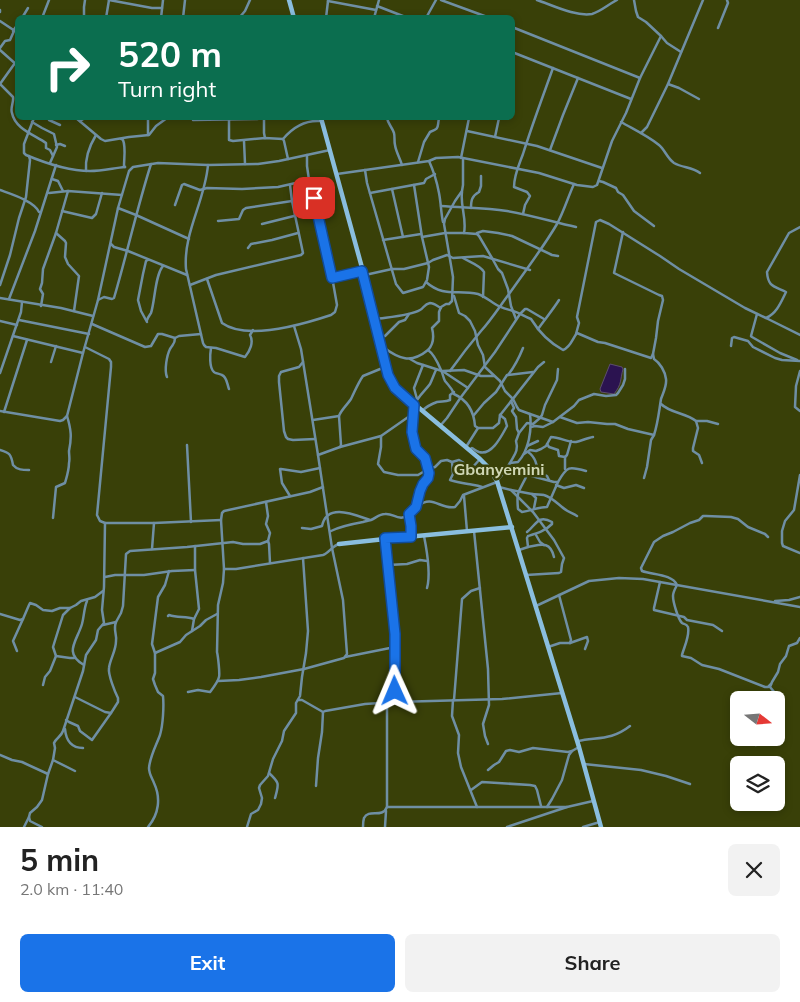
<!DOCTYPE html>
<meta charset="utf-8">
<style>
body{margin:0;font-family:Mulish,sans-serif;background:#f2f2f2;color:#222;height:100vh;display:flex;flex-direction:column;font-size:19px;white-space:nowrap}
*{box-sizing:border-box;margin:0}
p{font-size:16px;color:#767676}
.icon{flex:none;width:28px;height:28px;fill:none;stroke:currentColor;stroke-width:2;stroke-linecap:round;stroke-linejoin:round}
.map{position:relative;height:827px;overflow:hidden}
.side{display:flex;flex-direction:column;background:#fff;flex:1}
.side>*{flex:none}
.top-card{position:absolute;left:15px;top:15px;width:500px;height:105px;border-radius:8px;box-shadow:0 2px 8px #0003;background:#0b6e4f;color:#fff;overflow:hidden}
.needle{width:32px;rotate:107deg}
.controls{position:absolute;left:730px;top:691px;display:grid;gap:10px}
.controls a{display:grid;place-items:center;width:55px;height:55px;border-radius:8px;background:#fff;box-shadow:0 2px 8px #0003;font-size:25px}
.pin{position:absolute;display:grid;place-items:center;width:42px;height:42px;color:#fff;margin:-21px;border-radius:10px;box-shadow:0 2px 8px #0006}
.me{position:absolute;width:55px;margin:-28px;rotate:359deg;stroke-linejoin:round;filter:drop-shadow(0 0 4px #0008)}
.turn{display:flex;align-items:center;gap:18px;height:105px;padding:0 20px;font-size:22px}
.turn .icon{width:65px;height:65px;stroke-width:2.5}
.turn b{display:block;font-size:35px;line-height:42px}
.round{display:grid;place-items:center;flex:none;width:52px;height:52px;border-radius:8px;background:#f2f2f2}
.head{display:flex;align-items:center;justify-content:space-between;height:85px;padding:0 20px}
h1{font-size:30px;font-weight:700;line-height:38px}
.cta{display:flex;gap:10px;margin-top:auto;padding:10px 20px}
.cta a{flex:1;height:58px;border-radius:8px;background:#1a73e8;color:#fff;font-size:20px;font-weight:700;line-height:58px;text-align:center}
.cta a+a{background:#f2f2f2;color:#222}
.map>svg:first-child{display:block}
.water{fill:#2b1350;stroke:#5c4e6e}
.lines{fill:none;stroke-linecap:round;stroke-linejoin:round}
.street{stroke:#6f8fa4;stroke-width:2.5}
.secondary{stroke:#8abedf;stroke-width:4.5}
.route-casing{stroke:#114b97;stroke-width:12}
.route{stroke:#1a73e8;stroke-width:9}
.labels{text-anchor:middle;stroke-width:5;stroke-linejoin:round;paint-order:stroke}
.quarter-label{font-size:16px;font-weight:bold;fill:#cfd6b4;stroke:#394008}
</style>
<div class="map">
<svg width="800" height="827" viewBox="0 0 800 827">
<rect width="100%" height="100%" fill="#394008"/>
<path class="water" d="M610,364L622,367L623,369C620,380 622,384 614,394L601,392L600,389Z"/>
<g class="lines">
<g class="street">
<path d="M109,0L152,8H162"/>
<path d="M441,0L490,18"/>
<path d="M537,0C552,5 576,17 592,14C600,12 609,4 617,0"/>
<path d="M328,1L376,10"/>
<path d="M377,6L408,18"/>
<path d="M0,10V12"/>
<path d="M22,18L28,8"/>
<path d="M42,18L49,0"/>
<path d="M84,18V7L85,0"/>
<path d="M106,18L109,0"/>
<path d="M161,18L163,0"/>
<path d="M183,18L185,0"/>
<path d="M239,18L245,11L250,0"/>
<path d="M326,18L328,1"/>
<path d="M374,18L379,0"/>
<path d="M426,18L436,0"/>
<path d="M0,21L18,33"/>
<path d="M512,27L640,78"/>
<path d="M718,28L728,3L727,0"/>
<path d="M13,31L18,24"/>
<path d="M661,36L667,43L681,52"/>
<path d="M0,48L5,41L10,40L14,31"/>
<path d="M0,50L18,66"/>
<path d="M512,52L631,99"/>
<path d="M0,84L13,97C14,102 10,108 12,113C15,129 35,135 46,143V148L50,150L53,156"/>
<path d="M0,84L15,63"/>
<path d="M668,84L679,88L699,99"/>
<path d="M34,118L24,144V153L26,155C45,163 70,171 90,171C102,171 114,168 125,167"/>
<path d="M49,118V120L60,125"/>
<path d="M76,118L101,139L105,141L129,137L149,135L156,126L167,118"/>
<path d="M193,118V120L257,119L264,118"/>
<path d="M264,118V133L265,138"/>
<path d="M387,118C388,124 392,127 394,133C395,137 394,141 395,145C396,152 400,158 402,165"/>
<path d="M229,120V140L233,141L265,138L283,139L284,141L288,159"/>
<path d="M80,121L85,118"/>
<path d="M32,122L42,128L54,134L57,147L50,163"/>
<path d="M621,122C633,129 648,136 659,145C665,150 667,158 674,163C683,168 692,167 700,173"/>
<path d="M467,131L537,146L602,168"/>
<path d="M641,133L647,127L668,84L703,0"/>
<path d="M148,135V118"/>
<path d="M495,137L499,118"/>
<path d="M121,139L123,140C126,147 124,158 124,166L125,167"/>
<path d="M283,139C293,127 304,120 320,121"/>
<path d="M244,141L245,164"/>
<path d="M56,145L60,144L65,146"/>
<path d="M550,150L563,115L578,78"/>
<path d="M461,158L469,118"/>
<path d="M429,161C434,172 437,182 439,193C441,203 441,213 443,222"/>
<path d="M418,162L424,142L430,132C440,128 437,128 439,118"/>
<path d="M365,170L367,183L396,284L403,293L423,287L427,280L429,267L422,237L414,185"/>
<path d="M86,171C85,159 90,145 96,135"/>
<path d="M337,174L429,161L436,158L458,157L539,173L577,185L593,187L597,185L612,141L626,113L640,78L661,36L646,22L638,17L636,11L634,0"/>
<path d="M52,179L58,181L63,191"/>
<path d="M599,181L603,182L616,188L618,192L623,195L634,211L654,226"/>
<path d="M392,189L403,237"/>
<path d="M0,190C11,194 34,201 39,212"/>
<path d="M462,192C460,206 467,218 464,233L477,234L479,236L492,258L498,269L502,273L508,289L511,306L516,319"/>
<path d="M49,193L68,191L122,195"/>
<path d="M370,193L424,183L426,179L435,174"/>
<path d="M175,205L182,185L184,184L200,190L207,188L242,189L278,187L309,180"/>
<path d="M441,206C463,208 485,207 507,211C531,215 553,222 576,227"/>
<path d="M118,208L136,215L189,239"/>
<path d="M471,208C471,200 472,196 479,192L481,186V176"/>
<path d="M62,211L92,218L96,214L102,193"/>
<path d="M523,214L525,205L530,196L527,192L514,187C514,175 519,165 523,154C532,125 543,96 553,68"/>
<path d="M218,221L239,219L243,210L246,208L292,201"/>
<path d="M262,224L294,216"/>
<path d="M623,232L614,273L659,295L662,296L663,300L658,321L656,338L653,354L654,359C660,363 665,371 666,379C667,386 663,393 661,399C659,411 658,423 654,435"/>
<path d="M56,233L65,241L66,243L65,257L68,264L79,276L74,311"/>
<path d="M477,233L483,231L498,233L512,236L552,255L558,256"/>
<path d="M422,237L445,233H464"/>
<path d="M383,240L421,234"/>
<path d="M111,244L114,247L128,251L187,275"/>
<path d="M248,248L251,244L272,240L298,233"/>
<path d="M463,258C469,262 480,265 484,272L483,297"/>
<path d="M365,275L392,269H404L428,263L433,260L447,255L453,258L483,256L530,270"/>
<path d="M332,278L362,271"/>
<path d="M207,279L222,323C247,341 304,324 331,315L335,312L337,305L331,271L309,180L307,166V155"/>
<path d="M426,282C444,298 458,289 478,294C484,296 490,301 495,304C501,308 507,309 513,311C520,313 525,317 531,319C539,332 550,343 563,350C571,347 572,339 577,333L598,342L605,343L651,358L653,354"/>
<path d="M0,285L10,255L19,218L26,197L30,160L29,156"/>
<path d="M190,285L216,275L301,255L303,253L292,201L290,185"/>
<path d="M454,296L459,313L465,316L470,321L475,331L478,345L483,355L485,367L500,381L505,391L513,399L517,407L519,410L530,414L553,422"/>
<path d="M0,298L61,308L93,316"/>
<path d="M9,299L35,231L56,165"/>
<path d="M98,300L104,297L112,299L114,298C127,254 137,208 151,164"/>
<path d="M41,306L43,294L40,289L42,283L43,269L56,233L68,191"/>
<path d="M757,314L751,336L752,337L780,353L797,360"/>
<path d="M766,318L800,335"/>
<path d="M375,319C388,317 410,316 420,310C424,308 424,304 430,303C434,303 437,306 441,308"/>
<path d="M19,320L89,334"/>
<path d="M147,320C148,317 150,315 151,313C155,301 155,275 163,266"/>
<path d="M0,321L17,325"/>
<path d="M147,322L141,311L138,300L143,274L146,261L148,260"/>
<path d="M92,324L145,347L151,346L158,334H162L175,338L179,336L201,334"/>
<path d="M294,326L301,349L318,455"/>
<path d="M538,329C545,319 552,311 559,300"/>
<path d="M253,330L250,335C254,342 250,351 245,357L216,348L206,347L204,345L203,343L186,269C183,233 205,201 208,165L258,164L279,161L330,150"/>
<path d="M576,334L579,323L577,317L596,222L600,220L609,224L660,256L679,269L745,308L766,318C777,313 781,302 786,292C774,286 768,287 767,272L789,233L800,227"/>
<path d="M13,336L83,353"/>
<path d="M379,337L385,336L399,322L405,320L409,314"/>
<path d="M731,346L732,338L734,337L748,341L753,347L775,358L782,360L800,361"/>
<path d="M383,347C399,359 411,364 428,350C434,354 438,363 441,370C443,374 443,377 445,381C449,386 452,388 454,394C467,400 474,412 475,426L478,428H493L499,423L500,415"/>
<path d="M211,348C210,354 209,368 214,372C214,373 221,374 222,375C227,377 227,384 229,389"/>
<path d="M428,350C434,344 434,336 432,328L439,321V312L441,307L446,304H449L452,301L453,277L444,224L445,219L455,201L462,191L463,185V159"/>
<path d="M410,359L417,363L442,371L464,370L481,376H494"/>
<path d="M51,362L56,346"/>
<path d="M303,362L299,367L281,372L279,376V382L284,431L286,437L288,439L293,440L315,439"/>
<path d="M450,371C460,357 470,344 481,331C491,320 500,306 509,294C525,271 543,248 557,224C564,211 568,197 574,184"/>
<path d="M800,371L796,386L795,407L800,411"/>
<path d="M444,372L468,388"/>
<path d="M0,373L21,312L22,302"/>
<path d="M508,375C515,366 519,358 523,348"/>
<path d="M167,377C164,370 167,355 170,349C173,344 175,344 175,338"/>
<path d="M417,399L414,388L423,365"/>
<path d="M661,404C670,413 686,413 696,421L698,428L693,448V451L699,455L702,463"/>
<path d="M0,411L60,421L63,420L67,416L83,353L98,300L118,208L129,171L133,167L158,163L208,165"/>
<path d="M422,411C426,407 431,404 437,402C442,401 445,402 450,400V395L454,392"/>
<path d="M4,412L27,340"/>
<path d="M474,415L484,403L496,392L507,375L533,372"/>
<path d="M560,417L577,423L588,422L607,424H615L628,429L654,435L651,440L647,467L644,478"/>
<path d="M313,420L339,416"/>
<path d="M696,421H707L718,424"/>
<path d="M440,426L447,418L461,397L495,352L520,314L525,309H527L544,319"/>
<path d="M531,427L535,426L543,427L553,422L574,406L579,400L594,394L606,396L616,395L618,393L623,385L625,379V369"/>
<path d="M519,433L527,423L533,424L540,418L542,415L545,405L557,380L558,369"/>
<path d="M381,436V447L378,464L384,472L398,475H418L428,469L435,467L441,461L447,460L452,462L459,460L472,468L480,459"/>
<path d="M547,444L549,447L558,450L559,456L565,457V469"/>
<path d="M187,445L191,522"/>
<path d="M527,446L538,441"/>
<path d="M340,447L381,436L414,413"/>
<path d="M466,447L478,428"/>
<path d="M0,450C10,453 11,454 13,465C17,470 23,470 29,470"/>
<path d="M469,450L472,448C474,449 476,451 479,452C492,456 502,435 507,426L505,419L500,415L501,414L538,367L544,362"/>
<path d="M528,452C537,458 538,467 537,477"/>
<path d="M524,454L530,450L536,451L541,449L546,446L551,437C560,437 568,443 576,442C581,441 587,438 593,437"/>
<path d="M565,457L567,455L571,441"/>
<path d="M452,462L453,474L450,480C456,482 462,483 468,484C473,485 477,485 482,487"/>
<path d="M510,463C514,455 519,451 516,441L519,433L517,429L516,417L512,411L514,408L511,401"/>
<path d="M505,469L554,482H558C567,466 569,466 586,471"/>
<path d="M539,469L543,474L547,476L549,480"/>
<path d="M527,475C520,491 516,489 518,509L522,512C531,511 537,507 547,507L558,482"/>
<path d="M800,475L794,510L785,521L782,531V543L783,546L800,553"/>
<path d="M497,481L502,475L510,463L518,462C529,450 532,430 530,414"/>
<path d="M556,485L564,488L576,485L584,488"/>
<path d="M499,487L511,490L533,512L554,540L564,558L562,564L561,572L559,573L526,575"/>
<path d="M511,490L532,494L536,498L534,508"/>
<path d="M532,494C536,495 541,494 544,495C551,497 557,503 562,507C566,511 572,513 577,516"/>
<path d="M290,496L282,483L280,469H281L301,472L320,468"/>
<path d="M464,496L467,531"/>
<path d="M266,502L268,516L266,524L270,533L268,541"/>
<path d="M418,506C433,494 440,510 455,507L460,501L463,495L497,482"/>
<path d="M409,514L411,527V537"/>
<path d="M53,518L56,487L65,483C67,476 69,470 69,463C70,459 69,455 69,451C72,437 71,429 67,416"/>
<path d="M105,523H154L221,520"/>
<path d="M302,528L311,529L322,526C327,502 355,515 370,520"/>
<path d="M331,531C341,526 352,524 363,522C366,521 369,521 371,520C376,518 379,514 385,514C393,513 399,521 406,516C416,510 417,504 420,494C422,487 429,479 429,473C429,469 426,459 423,455C421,452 417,451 415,447C411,439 412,415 414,406C417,397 425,391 430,384C432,380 434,374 436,370"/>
<path d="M474,531L488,669L489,705L483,724L485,736L488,744"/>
<path d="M536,535L540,542L544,545"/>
<path d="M424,536C427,551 431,574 427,588"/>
<path d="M768,537L765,534L748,527L738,519L731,517L706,516H703L699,520L690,523L673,532L663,536L654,542L641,568L642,571C653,575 672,574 677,585C675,589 673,592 673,596C673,602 678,619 682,623C685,625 686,623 688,627C690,636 684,647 682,655V656L691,658L702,665L719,669L765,687H768L771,684"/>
<path d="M385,539L395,634L396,702"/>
<path d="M528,547C540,545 550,540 554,557"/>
<path d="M152,549L154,523"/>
<path d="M519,550L528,547L527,538L528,536C538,533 545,531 552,524V522C538,514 536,525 527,532"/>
<path d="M388,565L407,564L420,560L427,561"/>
<path d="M224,569H236L323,555C329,553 332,546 339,544"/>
<path d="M105,577L115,575H144L172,571L195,570"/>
<path d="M660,582L654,608V610L684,617L687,620L713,625L722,631"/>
<path d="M775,601L789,600L800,597"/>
<path d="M536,606L589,581L619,578L643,579L800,607"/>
<path d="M0,614L20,620L23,619L29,605L30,603L36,605L43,610L52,611L60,608H70L76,605L81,601L95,597L103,591"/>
<path d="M168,616L169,615C178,618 186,616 194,619"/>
<path d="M103,625L116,622L121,613L123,606L126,554L130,551L187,547L233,542L243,544H260L268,541L269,544L270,563"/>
<path d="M192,631L194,619L199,609L195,570V546"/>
<path d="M570,643L587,637L588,641L585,649"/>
<path d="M548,647L560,643H570L571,640L559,595"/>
<path d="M17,651L13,641L23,619"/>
<path d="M155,653L180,642L186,635L200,626L206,620L217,614"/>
<path d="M56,656L70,658H74"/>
<path d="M345,657L395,647"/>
<path d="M84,665C63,653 77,641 82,624C84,617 84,608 87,601"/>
<path d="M218,681L239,680L261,677L304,669L344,658L347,654L343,600L332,548L318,455L340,447L341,445L339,416C341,410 347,405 351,399C355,391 358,383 363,376L385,367"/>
<path d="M43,685L45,677L50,671L56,656L53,647L63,615L70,608"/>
<path d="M188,692L198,690L210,692C213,688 218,682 219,677C220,674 218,656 217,652L218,605L223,583L224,569L221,520L222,513L224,511L310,492L323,487"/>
<path d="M75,697L105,712L111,713L118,702V698C115,692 108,675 109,668C110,659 116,651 116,641C117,634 113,630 116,622"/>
<path d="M298,700H302L323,712"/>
<path d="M453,700L452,716L459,735L458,753L461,767L477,807"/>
<path d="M454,700L462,599L471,591L480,588"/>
<path d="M773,700L775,693L770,687L772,682L778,672L780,664L786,656L789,646L797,643L800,638"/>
<path d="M66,720L69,722L78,726L80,731L92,740L111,713"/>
<path d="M65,729C66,740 71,748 83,748"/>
<path d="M578,741C599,737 612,740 630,726"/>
<path d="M756,745L755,742L757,738"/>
<path d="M0,755L12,760L22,762L48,774"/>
<path d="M584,764L641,770L666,776L690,784"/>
<path d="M488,770L494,765L499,762L506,751L510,750L519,752L533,748L568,752L572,751"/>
<path d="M75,771L53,760L55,748L54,743C56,738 61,737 63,731L83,671L86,655L96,640L98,630L104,623L102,610L104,587L105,523L100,521L97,515L111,367V362L109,359L85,347"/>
<path d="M269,773C280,783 279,784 275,798"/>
<path d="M316,786L318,758L322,732L323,712L325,711L365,704L396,702L502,699L562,693"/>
<path d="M471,790L482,782L530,785L535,786L537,790L541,806"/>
<path d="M387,807H567"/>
<path d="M547,807L552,799L562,780L569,755L572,751L579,747"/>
<path d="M24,827L29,817"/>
<path d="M42,827L30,821L29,817L30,813L37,807L42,800L48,774L53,760"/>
<path d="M148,827C159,814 161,798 154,783C152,778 149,774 149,768C150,756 156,746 160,735C163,725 164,706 163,696L158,692L155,685L153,679L155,673V653L152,644L158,597L165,585L169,571"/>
<path d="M247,827L251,814L258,810L261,804L262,798L259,788L260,785L268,776L273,759L282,741L284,731L296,713V703L300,696L302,677L306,653L308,631L303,558"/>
<path d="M363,827C363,824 363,821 364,818C369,808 382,819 387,807V703"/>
<path d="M385,827L386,811"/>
<path d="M507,827L567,807L593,801"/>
<path d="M583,827L600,822"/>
</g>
<g class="secondary">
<path d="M289,0L294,18"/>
<path d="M321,118L364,275L388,375L393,385L400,392L480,459L489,468L497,481L579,747L601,827"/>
<path d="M339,544L385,539L512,527"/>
</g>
</g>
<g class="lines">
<g class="route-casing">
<path id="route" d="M314,198L332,278L362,271L388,375L395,388L414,405L412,432L415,445L416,449L425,458L429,473L428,478L423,484L420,491L416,507L409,514L411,526V537L385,538L395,634V691"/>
</g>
<use href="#route" class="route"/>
</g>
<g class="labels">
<g class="quarter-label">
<text x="499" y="475">Gbanyemini</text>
</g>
</g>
</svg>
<div class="controls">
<a><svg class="needle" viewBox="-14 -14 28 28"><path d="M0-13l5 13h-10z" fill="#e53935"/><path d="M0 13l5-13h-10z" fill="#767676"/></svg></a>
<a><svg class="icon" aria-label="layers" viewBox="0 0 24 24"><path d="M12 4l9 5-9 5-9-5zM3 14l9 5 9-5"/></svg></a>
</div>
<div class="pin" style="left:314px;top:198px;background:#d93025"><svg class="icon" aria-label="arrive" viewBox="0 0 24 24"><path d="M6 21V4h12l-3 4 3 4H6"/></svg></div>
<svg class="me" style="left:395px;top:691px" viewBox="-20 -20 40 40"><path d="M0-17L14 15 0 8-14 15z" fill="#1a73e8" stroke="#fff" stroke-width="4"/></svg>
<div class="top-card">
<div class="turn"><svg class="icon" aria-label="right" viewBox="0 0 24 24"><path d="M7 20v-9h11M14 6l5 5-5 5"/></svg><div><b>520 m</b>Turn right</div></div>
</div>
</div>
<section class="side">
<div class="head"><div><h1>5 min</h1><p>2.0 km · 11:40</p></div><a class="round"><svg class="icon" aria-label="close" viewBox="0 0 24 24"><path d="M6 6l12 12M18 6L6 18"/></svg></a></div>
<div class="cta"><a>Exit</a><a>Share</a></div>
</section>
